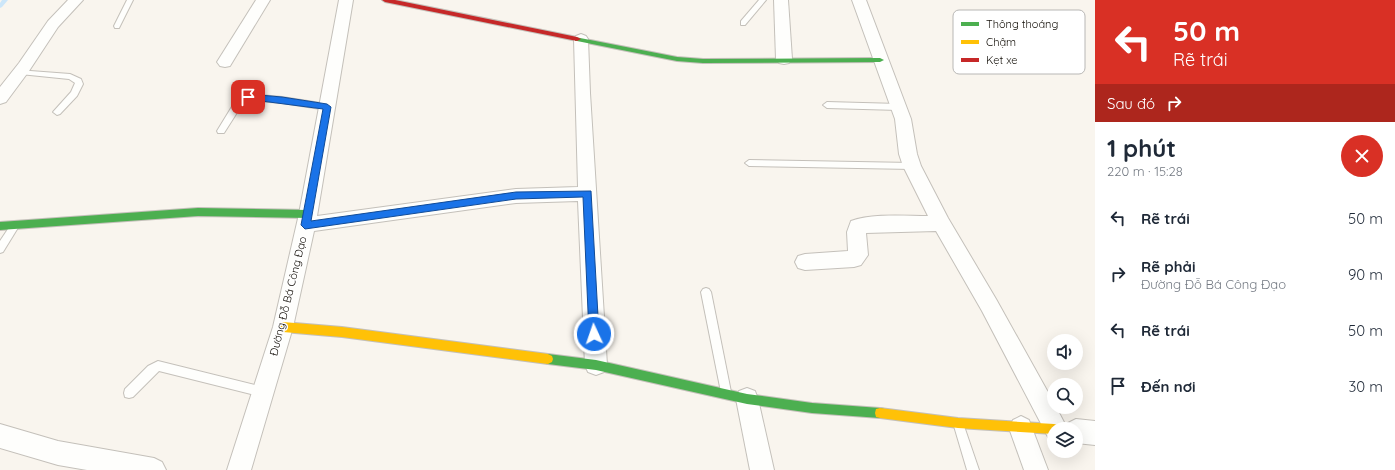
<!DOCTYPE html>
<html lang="vi">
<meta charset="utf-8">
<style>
body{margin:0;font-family:Quicksand,sans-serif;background:#f6f6f7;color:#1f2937;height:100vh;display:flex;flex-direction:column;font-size:15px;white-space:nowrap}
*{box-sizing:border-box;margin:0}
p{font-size:13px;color:#747a83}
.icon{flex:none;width:22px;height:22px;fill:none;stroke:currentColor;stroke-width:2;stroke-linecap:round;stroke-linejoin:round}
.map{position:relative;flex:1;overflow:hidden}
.details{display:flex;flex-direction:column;background:#fff;width:300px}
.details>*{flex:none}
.top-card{background:#d93025;color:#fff;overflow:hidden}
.fabs{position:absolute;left:1047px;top:334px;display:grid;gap:8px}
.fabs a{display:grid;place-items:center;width:36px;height:36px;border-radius:50%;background:#fff;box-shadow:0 4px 16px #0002;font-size:20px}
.pin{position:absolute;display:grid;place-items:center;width:34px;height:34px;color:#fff;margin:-17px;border-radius:8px;box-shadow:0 2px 6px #0006}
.me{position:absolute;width:44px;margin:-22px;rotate:357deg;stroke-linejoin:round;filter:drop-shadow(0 0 3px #0008)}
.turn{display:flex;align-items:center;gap:14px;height:84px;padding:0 12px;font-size:18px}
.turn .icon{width:52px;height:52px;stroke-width:2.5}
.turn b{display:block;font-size:28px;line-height:34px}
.then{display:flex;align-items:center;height:38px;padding:0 12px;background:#0003;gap:8px;font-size:15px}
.round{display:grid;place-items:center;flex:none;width:42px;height:42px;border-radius:21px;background:#f6f6f7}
.summary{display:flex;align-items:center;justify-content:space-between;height:68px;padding:0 12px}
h1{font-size:24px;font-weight:700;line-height:30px}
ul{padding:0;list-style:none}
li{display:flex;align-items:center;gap:12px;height:56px;padding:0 12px}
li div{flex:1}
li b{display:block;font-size:15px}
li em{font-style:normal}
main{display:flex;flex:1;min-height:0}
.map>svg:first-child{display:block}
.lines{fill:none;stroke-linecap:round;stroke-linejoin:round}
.stream{fill:#cce6f9;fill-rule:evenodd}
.lane-casing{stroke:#c4c0ba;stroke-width:2}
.street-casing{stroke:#c4c0ba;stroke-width:2}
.fast-casing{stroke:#c4c0ba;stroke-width:2}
.slow-casing{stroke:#c4c0ba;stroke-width:2}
.jam-casing{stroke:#c4c0ba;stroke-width:2}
.lane{fill:#fefefc;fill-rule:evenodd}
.street{fill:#fefefc;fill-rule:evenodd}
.fast{fill:#4caf50;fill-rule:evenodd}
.slow{fill:#ffc107;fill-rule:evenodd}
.jam{fill:#c62828;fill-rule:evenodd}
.route{fill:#1a73e8;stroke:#114b97}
.labels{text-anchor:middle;stroke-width:3;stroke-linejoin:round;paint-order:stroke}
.street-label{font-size:11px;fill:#120e07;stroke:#fff}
.key{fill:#fff;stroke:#b8b7b5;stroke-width:1}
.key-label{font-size:11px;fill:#120e07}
</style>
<main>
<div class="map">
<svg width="1095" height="470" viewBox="0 0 1095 470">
<rect width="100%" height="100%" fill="#f9f5ee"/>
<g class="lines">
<path class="stream" d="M2,0H8L2,7L0,8V3Z"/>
<g class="lane-casing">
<g id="lane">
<path d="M127,0H133L119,28H115L114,26Z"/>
<path d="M759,0H766L745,25H741V21Z"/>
<path d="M17,70L70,74L81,79L83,84L77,96L60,114L57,115L53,112L71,92L75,83L69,79L20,74H17Z"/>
<path d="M248,94L282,97L327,104L331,107L327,110L282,103L245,100L224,133H218L217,131L236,100L240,96Z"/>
<path d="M827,102L899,104L903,107L899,110L827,108L823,105Z"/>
<path d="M749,160L912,163L916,166L912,169L749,166L745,163Z"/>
<path d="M15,222L18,223L19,226L3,252L0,253V241L12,223Z"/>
<path d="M706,288L709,289L711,292L731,392L730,396L726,397L722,396L721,392L701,292L703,289Z"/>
<path d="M158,361L263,387L267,388L268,392L267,396L263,397L159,371L133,397L129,398L125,397L124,393L125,389L148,366Z"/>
<path d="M959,421L963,422L964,426L979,470H967L954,426L955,422Z"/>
</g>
</g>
<g class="street-casing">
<g id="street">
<path d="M68,0H83L58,27L29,71L6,102L0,104V87L19,63L48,21Z"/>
<path d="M256,0H270L230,66L225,67L220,66L217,62Z"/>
<path d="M339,0H353L317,216L516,189L578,187L574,39L576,36L581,34L586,36L588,39L590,93L607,365L604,372L596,375L588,372L585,365L578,201L516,203L314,231L293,327L251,470H227L273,327L299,214Z"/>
<path d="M774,0H788L792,59L789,63L784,64L779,63L776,59Z"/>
<path d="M852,0H866L911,119L917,154L921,166L948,218L996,299L1054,403V407H1056L1066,426L1068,423L1076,419L1095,421V445L1076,443V429H1054V440L1048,437L982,311L936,231L866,233L868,255L861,265L854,267L805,270L798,268L795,262L798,256L805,254L848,251L847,232L851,221C873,213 905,216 928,216L903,166L899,154L895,119Z"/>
<path d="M747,388L755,391L758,399L774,470H750L736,399L739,391Z"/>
<path d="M1021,416L1029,420L1048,470H1024L1009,428L1013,420Z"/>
<path d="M0,424L58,441L154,458L162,462L166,470H87L58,465L0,448Z"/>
</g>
</g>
<g class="fast-casing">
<g id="fast">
<path d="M575,37L677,57L703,59L880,58L884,60L880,62L703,63L677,61L577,41H575Z"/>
<path d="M198,208L308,210L311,211L312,214L311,217L308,218L198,216L0,230V222Z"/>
<path d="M548,354L596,360L747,394L812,403L880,408L884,409L885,413L884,417L880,418L812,413L747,404L596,370L548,364L544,362L543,359L544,356Z"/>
</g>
</g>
<g class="slow-casing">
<g id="slow">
<path d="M283,322L342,327L548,354L552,356L553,359L552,362L548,364L342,337L283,332L279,330L278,327L279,324Z"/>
<path d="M880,408L958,418L1054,424L1058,425L1059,429H1054V434L958,428L880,418L876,417L875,413L876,409Z"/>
</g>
</g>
<g class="jam-casing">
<path id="jam" d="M382,0H395L577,37L581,39L577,41L385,2Z"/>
</g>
<use href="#lane" class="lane"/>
<use href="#street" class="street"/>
<use href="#fast" class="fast"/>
<use href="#slow" class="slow"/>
<use href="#jam" class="jam"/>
</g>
<path class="route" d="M248,94L282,97L327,104L331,107L311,221L516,192L591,191L599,334L598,337L594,339L591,337L589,334L583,197L516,199L305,229L301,225L323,109L246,99L244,97Z"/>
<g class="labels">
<g class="street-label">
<text transform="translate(288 296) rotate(-76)" y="4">Đường Đỗ Bá Công Đạo</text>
</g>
</g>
<rect x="953" y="10" width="132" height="64" rx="6" class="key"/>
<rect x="961" y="22" width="18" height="4" fill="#4caf50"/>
<rect x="961" y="40" width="18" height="4" fill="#ffc107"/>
<rect x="961" y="58" width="18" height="4" fill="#c62828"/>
<g class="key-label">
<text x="986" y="28">Thông thoáng</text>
<text x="986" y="46">Chậm</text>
<text x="986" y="64">Kẹt xe</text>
</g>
</svg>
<div class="fabs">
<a><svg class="icon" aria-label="sound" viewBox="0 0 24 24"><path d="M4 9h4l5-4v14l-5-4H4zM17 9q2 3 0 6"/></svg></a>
<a><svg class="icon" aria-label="search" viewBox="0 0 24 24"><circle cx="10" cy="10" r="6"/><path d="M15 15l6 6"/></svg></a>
<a><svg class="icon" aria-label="layers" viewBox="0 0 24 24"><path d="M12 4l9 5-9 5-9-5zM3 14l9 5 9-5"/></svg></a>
</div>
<div class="pin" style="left:248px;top:97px;background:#d93025"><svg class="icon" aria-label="arrive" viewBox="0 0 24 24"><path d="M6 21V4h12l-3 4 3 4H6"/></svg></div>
<svg class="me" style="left:594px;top:334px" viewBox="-20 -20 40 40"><circle r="17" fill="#1a73e8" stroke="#fff" stroke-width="3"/><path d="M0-11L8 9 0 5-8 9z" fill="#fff"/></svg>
</div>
<section class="details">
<div class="top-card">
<div class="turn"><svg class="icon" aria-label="left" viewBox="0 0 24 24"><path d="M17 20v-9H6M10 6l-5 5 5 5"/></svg><div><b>50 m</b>Rẽ trái</div></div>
<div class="then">Sau đó<svg class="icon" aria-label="right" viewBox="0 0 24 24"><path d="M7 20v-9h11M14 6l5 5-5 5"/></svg></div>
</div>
<div class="summary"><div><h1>1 phút</h1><p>220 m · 15:28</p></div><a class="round" style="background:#d93025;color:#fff"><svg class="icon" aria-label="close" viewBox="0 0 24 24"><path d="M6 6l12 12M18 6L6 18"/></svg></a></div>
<ul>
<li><svg class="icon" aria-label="left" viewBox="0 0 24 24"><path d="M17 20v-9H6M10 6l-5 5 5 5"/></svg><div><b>Rẽ trái</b></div><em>50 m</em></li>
<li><svg class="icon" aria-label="right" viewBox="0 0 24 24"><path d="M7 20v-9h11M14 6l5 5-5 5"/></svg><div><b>Rẽ phải</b><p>Đường Đỗ Bá Công Đạo</p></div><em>90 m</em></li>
<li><svg class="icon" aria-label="left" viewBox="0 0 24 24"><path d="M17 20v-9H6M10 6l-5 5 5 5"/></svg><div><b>Rẽ trái</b></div><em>50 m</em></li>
<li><svg class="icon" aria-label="arrive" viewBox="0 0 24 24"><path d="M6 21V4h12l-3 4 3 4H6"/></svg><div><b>Đến nơi</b></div><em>30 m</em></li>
</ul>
</section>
</main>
